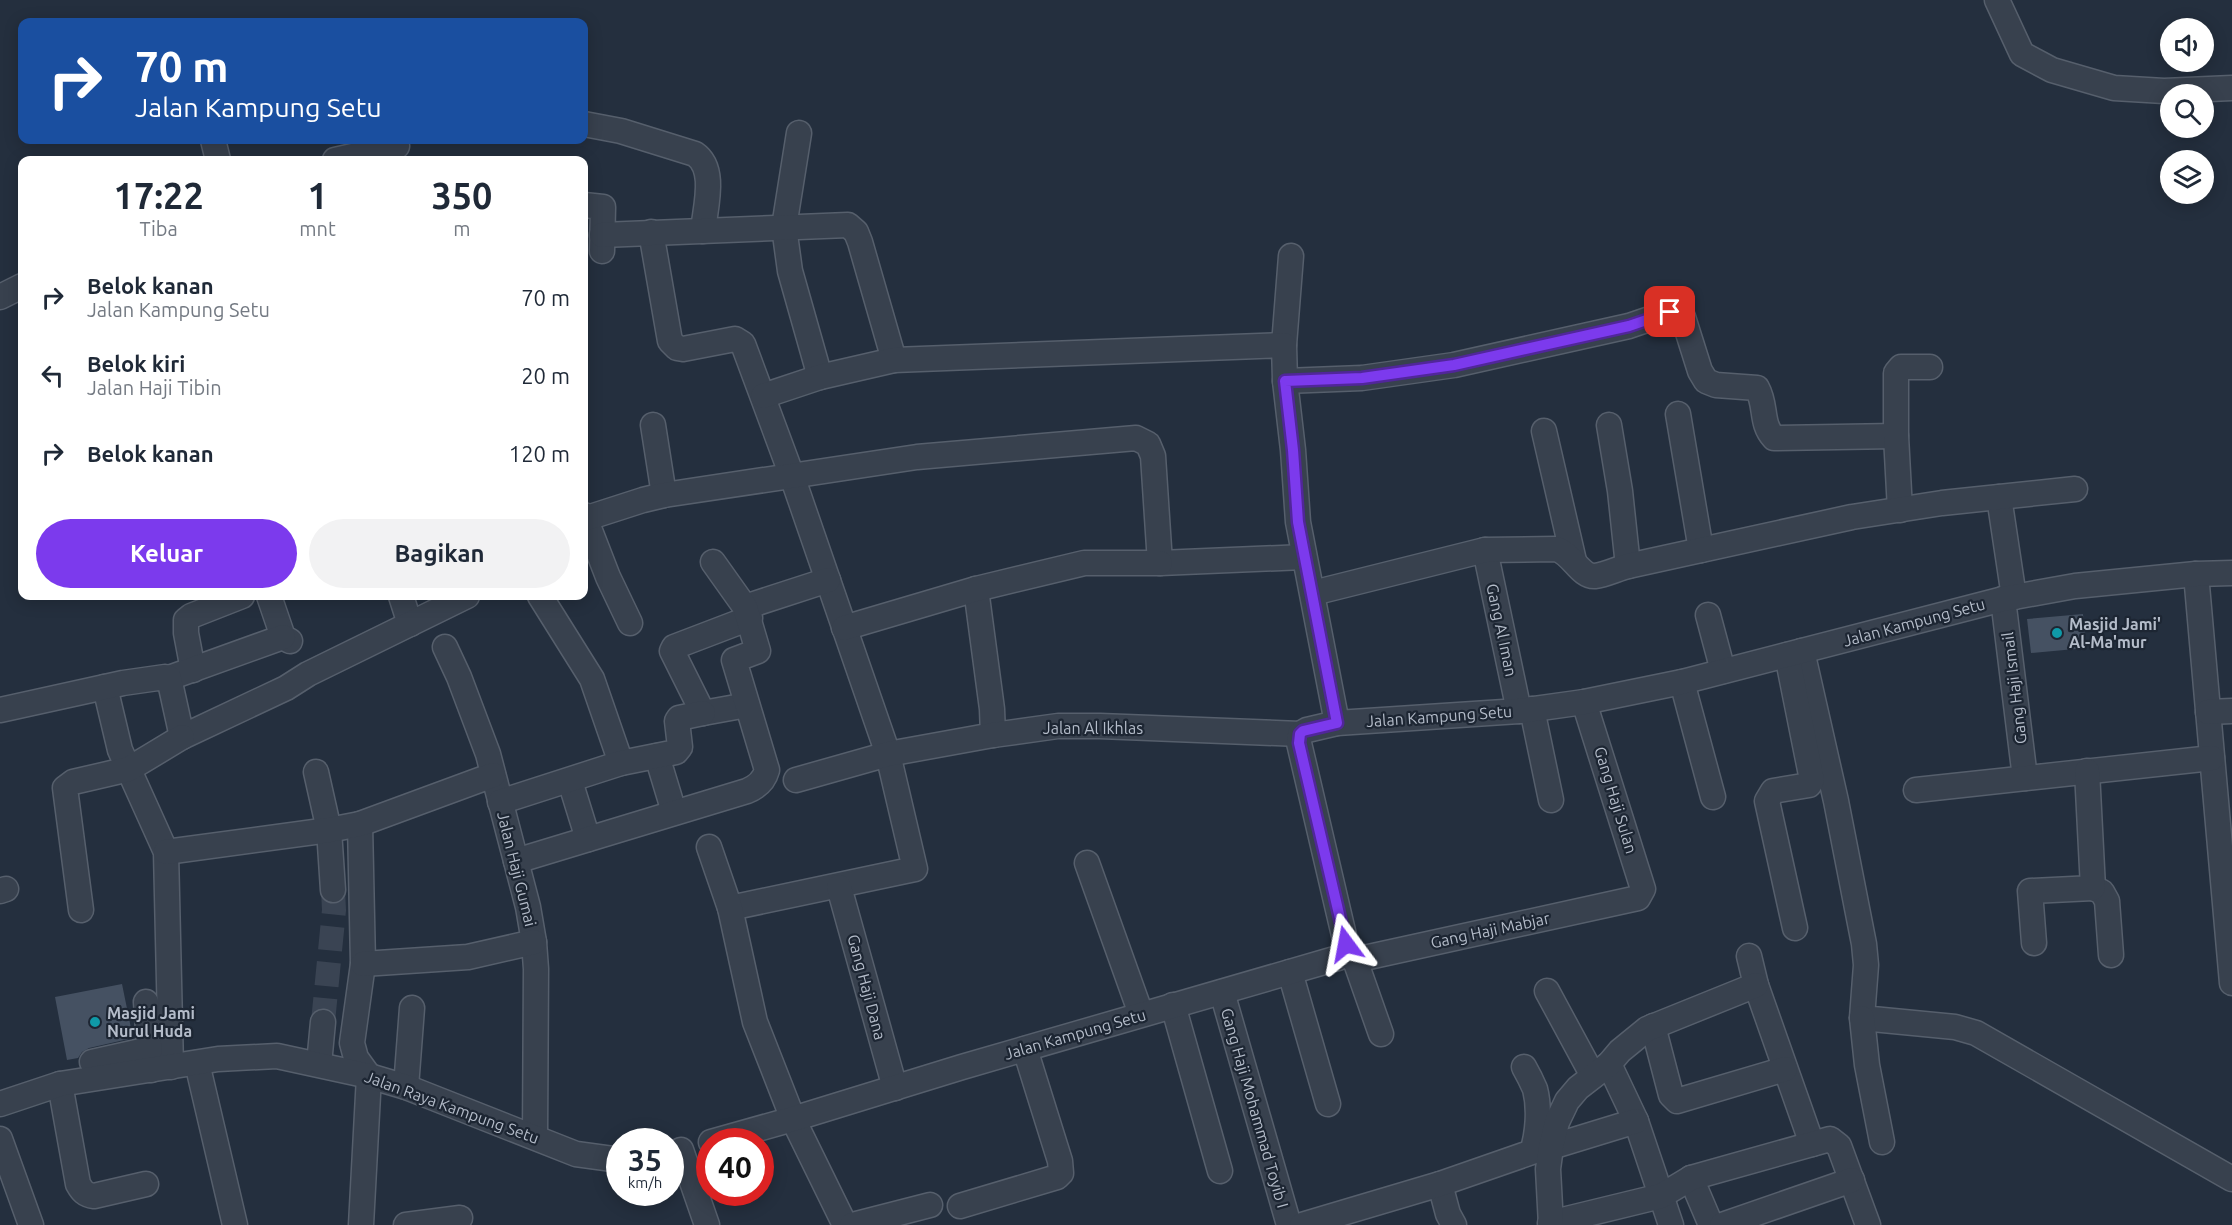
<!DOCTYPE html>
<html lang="id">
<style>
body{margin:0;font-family:Ubuntu,sans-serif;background:#f2f2f3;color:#1f2937;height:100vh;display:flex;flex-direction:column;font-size:22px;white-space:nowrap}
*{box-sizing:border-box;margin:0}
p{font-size:20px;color:#747a83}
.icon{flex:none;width:33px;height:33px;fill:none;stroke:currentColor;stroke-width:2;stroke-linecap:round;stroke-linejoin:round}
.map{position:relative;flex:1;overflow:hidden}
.sheet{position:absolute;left:18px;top:156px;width:570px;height:444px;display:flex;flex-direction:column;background:#fff;border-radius:12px;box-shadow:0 3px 15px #0003}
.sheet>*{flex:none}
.hud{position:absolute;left:18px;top:18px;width:570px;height:126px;border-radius:12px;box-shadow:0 3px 15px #0003;background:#1a4fa0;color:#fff;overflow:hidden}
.controls{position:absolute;left:2160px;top:18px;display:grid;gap:12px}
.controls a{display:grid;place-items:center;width:54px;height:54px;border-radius:50%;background:#fff;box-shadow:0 3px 15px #0003;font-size:30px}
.speed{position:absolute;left:606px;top:1128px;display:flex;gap:12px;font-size:30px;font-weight:700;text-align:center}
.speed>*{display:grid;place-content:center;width:78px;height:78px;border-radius:50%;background:#fff;box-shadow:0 3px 15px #0003;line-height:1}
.speed small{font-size:15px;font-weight:400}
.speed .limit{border:9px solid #d22;background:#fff;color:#111}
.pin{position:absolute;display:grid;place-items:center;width:51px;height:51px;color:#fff;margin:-26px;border-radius:12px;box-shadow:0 3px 9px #0006}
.me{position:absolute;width:66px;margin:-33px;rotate:347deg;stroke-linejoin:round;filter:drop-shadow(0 0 4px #0008)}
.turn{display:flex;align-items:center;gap:21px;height:126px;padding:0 18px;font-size:27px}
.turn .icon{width:78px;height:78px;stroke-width:2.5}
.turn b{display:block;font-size:42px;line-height:51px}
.eta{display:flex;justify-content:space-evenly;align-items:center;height:102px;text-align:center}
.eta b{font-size:36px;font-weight:700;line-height:42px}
.button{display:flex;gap:12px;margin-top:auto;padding:12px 18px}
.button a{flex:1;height:69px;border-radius:36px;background:#7c3aed;color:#fff;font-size:24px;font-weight:700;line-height:69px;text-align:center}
.button a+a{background:#f2f2f3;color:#1f2937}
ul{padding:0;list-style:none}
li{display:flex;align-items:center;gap:18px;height:78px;padding:0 18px}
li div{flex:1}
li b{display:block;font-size:22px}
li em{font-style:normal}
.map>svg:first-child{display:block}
.building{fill:#455162}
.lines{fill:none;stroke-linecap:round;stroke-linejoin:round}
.minor-tunnel{stroke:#3a4453;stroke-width:24;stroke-dasharray:24 12;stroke-linecap:butt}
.minor-casing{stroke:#565f6c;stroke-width:27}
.minor{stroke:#38414e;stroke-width:24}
.route-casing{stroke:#51269a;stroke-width:15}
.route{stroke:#7c3aed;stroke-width:10}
.culture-dot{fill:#0f9aa8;stroke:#1d2633;stroke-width:2}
.labels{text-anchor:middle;stroke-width:4.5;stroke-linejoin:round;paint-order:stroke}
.street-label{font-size:16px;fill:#b4bcc9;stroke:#1d2633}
.poi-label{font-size:16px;font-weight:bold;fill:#b4bcc9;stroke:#1d2633;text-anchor:start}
</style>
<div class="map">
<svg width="2232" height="1225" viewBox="0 0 2232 1225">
<rect width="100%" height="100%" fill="#242f3e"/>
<g class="building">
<path d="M2083,614L2086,648L2031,653L2027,619Z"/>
<path d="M122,984L133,1038L89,1048L82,1052L78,1058L67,1060L55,997Z"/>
</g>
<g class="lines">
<path class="minor-tunnel" d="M323,1022L334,910L333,890"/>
<g class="minor-casing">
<g id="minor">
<path d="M1997,0L2022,54L2052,70L2114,88L2164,91L2232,88"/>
<path d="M584,124L621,131L695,154C717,169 705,208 703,231"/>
<path d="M799,133L784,227L790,271L820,377"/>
<path d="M213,140L218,160"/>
<path d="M335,160L397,146"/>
<path d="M584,205L603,207L602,251"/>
<path d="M651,232L670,341L677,348L683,349L735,339L743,344L792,476L888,754L915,869L730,908"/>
<path d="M602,235L848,225L856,232L860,242L894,360"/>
<path d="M0,297L22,286"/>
<path d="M1284,345L1291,256"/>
<path d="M1285,381L1362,378L1454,365L1629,326L1670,312H1677L1683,317L1700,371L1706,381L1716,385L1757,388C1767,406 1760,423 1774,438L1896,436"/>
<path d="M763,396L820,377L894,360L1284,345L1285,381L1293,450L1298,522L1337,723"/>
<path d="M1678,414L1701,550"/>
<path d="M653,425L664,495"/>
<path d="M1609,425L1620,491L1628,566"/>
<path d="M1544,431L1574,561"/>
<path d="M1999,497L2014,597"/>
<path d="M1900,510L1896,436V373L1901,367H1930"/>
<path d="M584,515L608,577L630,623"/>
<path d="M584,519L643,500L664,495L917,457L1136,438L1148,444L1153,456L1160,563L1304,557"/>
<path d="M1485,550L1519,711"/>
<path d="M2196,574L2232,983"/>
<path d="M976,589L992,709L993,735"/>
<path d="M1313,593L1485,550L1556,549C1572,553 1580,577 1595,576C1605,575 1617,569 1628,566L1852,517L1942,503L2075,489"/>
<path d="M269,596L283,637L290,641"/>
<path d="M401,596L410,624"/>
<path d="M540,596L592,679L621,763"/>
<path d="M2003,599L2025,778"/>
<path d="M745,607L828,580"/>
<path d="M1708,615L1723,671"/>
<path d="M844,628L976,589L1084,563H1160"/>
<path d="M445,647L459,677L488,754L528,907L534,942L536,969L535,1137"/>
<path d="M1802,651L1836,801L1864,944L1866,965L1862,1018L1955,1027L1976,1033L2232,1179"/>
<path d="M1787,655L1812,780L1809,785L1773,791L1767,801L1795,928"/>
<path d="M193,670L186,633V620L191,616L242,596"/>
<path d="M169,678L283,637"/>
<path d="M1682,682L1713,797"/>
<path d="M105,687L120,750L166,852L171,1067"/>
<path d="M747,705L703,713L672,651L674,647L750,618"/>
<path d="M1532,709L1551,800"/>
<path d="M0,710L123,683L165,677L169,678L182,737L286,688L308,674L467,596"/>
<path d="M2208,712L2232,711"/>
<path d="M657,756L674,812"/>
<path d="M316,772L329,830L333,890"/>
<path d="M796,780L888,754L993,735L1058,726H1100L1300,734"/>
<path d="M570,781L588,839"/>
<path d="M1916,790L2212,758"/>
<path d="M500,802L621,763L676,752L680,747L677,721L679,718L703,713"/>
<path d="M360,824L363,964L352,1043L356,1058L369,1076L361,1225"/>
<path d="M709,847L730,908L755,1022L793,1119L845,1225"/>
<path d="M166,852L329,830L360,824L493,775"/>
<path d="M516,861L747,791C757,787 764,781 767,770L734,660L758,651L745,607L713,562"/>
<path d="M1087,863L1141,1014"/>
<path d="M839,887L895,1088"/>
<path d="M2093,888L2102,892L2107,901L2111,955"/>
<path d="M0,891L6,889"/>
<path d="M81,910L65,788L73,782L129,769L182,737"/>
<path d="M2034,943L2030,891L2093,888L2087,771"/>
<path d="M1343,954L1355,960L1638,898L1643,889L1584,702"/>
<path d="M1749,956L1756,985L1812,1144"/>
<path d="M1355,960L1381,1034"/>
<path d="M363,964L468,957L534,942"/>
<path d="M1290,972L1328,1104"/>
<path d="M1547,991L1593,1076"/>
<path d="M1222,992L1289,1225"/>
<path d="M146,1002L151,1070"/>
<path d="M1173,1005L1220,1171"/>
<path d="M1862,1018L1867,1065L1882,1142"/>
<path d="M1653,1026L1671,1095L1677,1101L1785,1069"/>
<path d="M92,1062L150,1049"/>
<path d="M197,1063L235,1225"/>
<path d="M319,1064L323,1022"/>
<path d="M1609,1064L1636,1121L1671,1225"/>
<path d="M60,1084L78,1184C82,1191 85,1195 94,1196L146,1184"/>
<path d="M406,1087L412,1008"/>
<path d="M0,1104L60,1084L218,1059L277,1056L369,1076L406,1087L576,1154L620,1160"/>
<path d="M0,1139L31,1225"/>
<path d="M711,1142L793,1119L962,1067L1338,958L1343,954L1346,944L1299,743L1300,734L1307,730L1337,723L1519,711L1584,702L1682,682L2003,599L2075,586L2196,574L2232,573"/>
<path d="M1551,1147L1636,1121"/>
<path d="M681,1150L707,1225"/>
<path d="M1691,1178L1711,1225"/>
<path d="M1440,1184L1448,1214L1454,1225"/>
<path d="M960,1206L1057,1177L1061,1173L1060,1161L1025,1049"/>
<path d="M1550,1223L1661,1196L1691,1178L1830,1139L1839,1146L1868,1225"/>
<path d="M406,1225L460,1218"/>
<path d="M852,1225L930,1205"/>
<path d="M1302,1225L1440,1184L1532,1152C1538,1134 1540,1108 1535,1089C1532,1082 1528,1074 1524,1067"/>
<path d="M1551,1225L1548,1169L1551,1147L1557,1122L1567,1101L1578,1088L1609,1064L1620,1051L1647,1029L1756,985"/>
<path d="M1722,1225L1852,1180"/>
</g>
</g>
<use href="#minor" class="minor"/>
</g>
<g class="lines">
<g class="route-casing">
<path id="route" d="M1346,944L1299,743L1300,734L1303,731L1337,723L1298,522L1293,450L1285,381L1362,378L1454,365L1629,326L1670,312"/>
</g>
<use href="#route" class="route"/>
</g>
<g class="culture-dot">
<circle cx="2057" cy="633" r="6"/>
<circle cx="95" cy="1022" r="6"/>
</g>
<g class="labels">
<g class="street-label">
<text transform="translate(1914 622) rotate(-15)" y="6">Jalan Kampung Setu</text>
<text transform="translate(1502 630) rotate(78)" y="6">Gang Al Iman</text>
<text transform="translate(2014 688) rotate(-97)" y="6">Gang Haji Ismail</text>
<text transform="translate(1439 716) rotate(-4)" y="6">Jalan Kampung Setu</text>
<text x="1093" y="734">Jalan Al Ikhlas</text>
<text transform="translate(1616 800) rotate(73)" y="6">Gang Haji Sulan</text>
<text transform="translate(517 869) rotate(76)" y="6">Jalan Haji Gumai</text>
<text transform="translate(1490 930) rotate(-12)" y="6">Gang Haji Mabjar</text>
<text transform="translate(867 987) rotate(75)" y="6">Gang Haji Dana</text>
<text transform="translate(1075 1034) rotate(-16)" y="6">Jalan Kampung Setu</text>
<text transform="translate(452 1107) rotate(20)" y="6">Jalan Raya Kampung Setu</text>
<text transform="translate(1255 1108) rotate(74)" y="6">Gang Haji Mohammad Toyib I</text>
</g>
<g class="poi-label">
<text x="2069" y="630">Masjid Jami'<tspan x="2069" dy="18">Al-Ma'mur</tspan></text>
<text x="107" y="1019">Masjid Jami<tspan x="107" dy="18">Nurul Huda</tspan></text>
</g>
</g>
</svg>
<div class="controls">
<a><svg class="icon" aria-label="sound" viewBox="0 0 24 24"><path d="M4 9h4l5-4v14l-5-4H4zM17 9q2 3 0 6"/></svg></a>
<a><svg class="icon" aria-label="search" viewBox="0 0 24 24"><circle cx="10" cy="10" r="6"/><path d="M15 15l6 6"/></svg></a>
<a><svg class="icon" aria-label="layers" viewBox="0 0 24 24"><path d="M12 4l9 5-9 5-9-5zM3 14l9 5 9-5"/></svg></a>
</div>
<div class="speed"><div>35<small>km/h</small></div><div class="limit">40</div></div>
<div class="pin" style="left:1670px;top:312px;background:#d93025"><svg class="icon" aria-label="arrive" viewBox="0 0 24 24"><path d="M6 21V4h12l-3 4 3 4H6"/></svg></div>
<svg class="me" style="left:1346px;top:944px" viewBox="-20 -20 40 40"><path d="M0-17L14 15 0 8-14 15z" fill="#7c3aed" stroke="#fff" stroke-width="4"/></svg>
<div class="hud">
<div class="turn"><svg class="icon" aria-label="right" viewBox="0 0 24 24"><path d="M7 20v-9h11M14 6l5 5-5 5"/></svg><div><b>70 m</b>Jalan Kampung Setu</div></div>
</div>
<section class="sheet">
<div class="eta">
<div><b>17:22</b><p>Tiba</p></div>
<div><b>1</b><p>mnt</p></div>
<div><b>350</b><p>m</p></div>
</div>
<ul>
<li><svg class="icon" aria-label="right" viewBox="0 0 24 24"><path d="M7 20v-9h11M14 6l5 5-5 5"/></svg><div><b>Belok kanan</b><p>Jalan Kampung Setu</p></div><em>70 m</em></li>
<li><svg class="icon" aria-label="left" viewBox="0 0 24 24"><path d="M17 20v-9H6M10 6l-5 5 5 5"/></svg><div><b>Belok kiri</b><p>Jalan Haji Tibin</p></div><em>20 m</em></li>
<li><svg class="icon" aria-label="right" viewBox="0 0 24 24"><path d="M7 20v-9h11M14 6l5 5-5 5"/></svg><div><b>Belok kanan</b></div><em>120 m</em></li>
</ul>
<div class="button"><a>Keluar</a><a>Bagikan</a></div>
</section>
</div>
